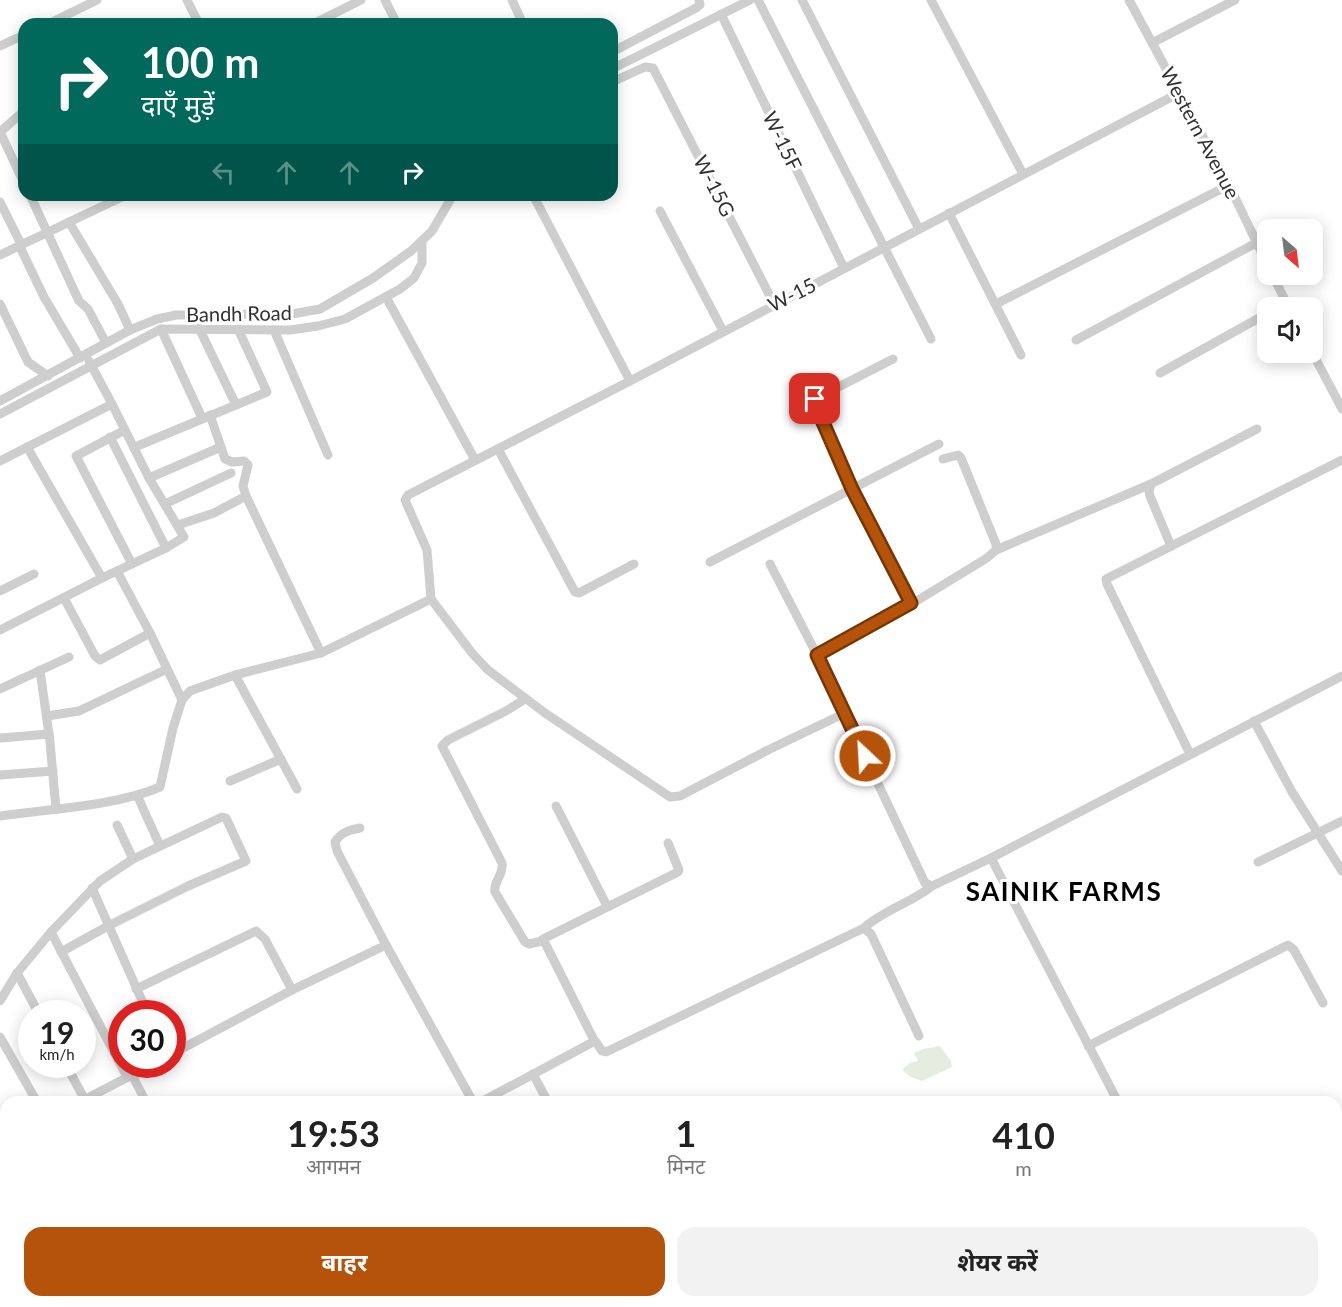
<!DOCTYPE html>
<html lang="hi">
<meta charset="utf-8">
<style>
body{margin:0;font-family:Lato,"Noto Sans Devanagari",sans-serif;background:#f2f2f2;color:#222;height:100vh;display:flex;flex-direction:column;font-size:22px;white-space:nowrap}
*{box-sizing:border-box;margin:0}
p{font-size:20px;color:#767676}
.icon{flex:none;width:33px;height:33px;fill:none;stroke:currentColor;stroke-width:2;stroke-linecap:round;stroke-linejoin:round}
.map{position:relative;flex:1;overflow:hidden}
.details{position:absolute;left:0px;top:1096px;width:1342px;height:212px;display:flex;flex-direction:column;background:#fff;border-radius:18px 18px 0 0;box-shadow:0 3px 15px #0003}
.details>*{flex:none}
.hud{position:absolute;left:18px;top:18px;width:600px;height:183px;border-radius:18px;box-shadow:0 3px 15px #0003;background:#00695c;color:#fff;overflow:hidden}
.needle{width:39px;rotate:152deg}
.controls{position:absolute;left:1257px;top:219px;display:grid;gap:12px}
.controls a{display:grid;place-items:center;width:66px;height:66px;border-radius:12px;background:#fff;box-shadow:0 3px 15px #0003;font-size:30px}
.speed{position:absolute;left:18px;top:1000px;display:flex;gap:12px;font-size:30px;font-weight:700;text-align:center}
.speed>*{display:grid;place-content:center;width:78px;height:78px;border-radius:50%;background:#fff;box-shadow:0 3px 15px #0003;line-height:1}
.speed small{font-size:15px;font-weight:400}
.speed .limit{border:9px solid #d22;background:#fff;color:#111}
.pin{position:absolute;display:grid;place-items:center;width:51px;height:51px;color:#fff;margin:-26px;border-radius:12px;box-shadow:0 3px 9px #0006}
.me{position:absolute;width:66px;margin:-33px;rotate:335deg;stroke-linejoin:round;filter:drop-shadow(0 0 4px #0008)}
.turn{display:flex;align-items:center;gap:21px;height:126px;padding:0 24px;font-size:27px}
.turn .icon{width:78px;height:78px;stroke-width:2.5}
.turn b{display:block;font-size:42px;line-height:51px}
.lanes{display:flex;align-items:center;height:57px;padding:0 24px;background:#0003;justify-content:center;gap:30px;direction:ltr}
.lanes .off{opacity:.35}
.eta{display:flex;justify-content:space-evenly;align-items:center;height:102px;text-align:center}
.eta b{font-size:36px;font-weight:700;line-height:42px}
.cta{display:flex;gap:12px;margin-top:auto;padding:12px 24px}
.cta a{flex:1;height:69px;border-radius:18px;background:#b45309;color:#fff;font-size:24px;font-weight:700;line-height:69px;text-align:center}
.cta a+a{background:#f2f2f2;color:#222}
.map>svg:first-child{display:block}
.green{fill:#e5ede0}
.lines{fill:none;stroke-linecap:round;stroke-linejoin:round}
.minor{stroke:#cecece;stroke-width:9}
.route-casing{stroke:#753606;stroke-width:15}
.route{stroke:#b45309;stroke-width:10}
.labels{text-anchor:middle;stroke-width:6;stroke-linejoin:round;paint-order:stroke}
.street-label{font-size:20px;fill:#313131;stroke:#fff}
.district-label{font-size:26px;font-weight:bold;letter-spacing:1.5px;fill:#000;stroke:#fff}
</style>
<div class="map">
<svg width="1342" height="1307" viewBox="0 0 1342 1307">
<rect width="100%" height="100%" fill="#fff"/>
<path class="green" d="M940,1046L951,1061L952,1067L922,1081L911,1077L902,1070L910,1063L918,1061L914,1053L923,1049Z"/>
<g class="lines">
<g class="minor">
<path d="M187,0L199,24"/>
<path d="M385,0L397,24"/>
<path d="M512,0L523,24"/>
<path d="M758,0L931,339"/>
<path d="M802,0L919,229"/>
<path d="M931,0L1023,174"/>
<path d="M1129,0L1229,185L1268,266"/>
<path d="M721,14L844,268"/>
<path d="M48,24L97,0"/>
<path d="M313,24L361,0"/>
<path d="M1152,43L1235,0"/>
<path d="M0,46L24,35"/>
<path d="M612,52L696,8L700,5L699,0"/>
<path d="M612,69L750,0"/>
<path d="M612,82L645,67L653,68L774,304"/>
<path d="M24,111L0,132L24,183"/>
<path d="M30,195L79,301L88,309L106,343"/>
<path d="M533,195L630,381"/>
<path d="M0,202L21,244"/>
<path d="M660,211L723,331"/>
<path d="M949,213L1021,355"/>
<path d="M69,222L118,304L130,330"/>
<path d="M19,245L44,297L80,358"/>
<path d="M0,255L126,195"/>
<path d="M1272,274L1289,308"/>
<path d="M386,297L475,460"/>
<path d="M0,304L28,362L48,376"/>
<path d="M996,304L1229,185"/>
<path d="M199,328L236,405"/>
<path d="M161,329L202,418"/>
<path d="M274,330L328,455"/>
<path d="M1076,340L1256,243"/>
<path d="M1312,352L1342,409"/>
<path d="M893,359L817,398L815,402L837,457L911,604"/>
<path d="M1160,373L1268,313"/>
<path d="M0,401L130,330L157,319L176,315L292,314L320,309L373,278L411,251L432,231L453,195"/>
<path d="M0,414L161,329L290,330L318,326L345,319L400,289L414,278L422,263V241"/>
<path d="M210,415L225,459L232,462L244,461L248,465L243,486L246,496L321,653"/>
<path d="M125,430L76,456L132,564"/>
<path d="M110,437L166,548"/>
<path d="M27,447L102,578"/>
<path d="M135,447L267,392L238,329"/>
<path d="M498,449L575,592L579,593L634,564"/>
<path d="M0,461L112,404L89,361"/>
<path d="M149,478L221,447"/>
<path d="M165,504L231,473"/>
<path d="M178,525L214,513L246,496"/>
<path d="M1171,546L1150,496L1149,491L1151,484L1257,429"/>
<path d="M996,550L1151,484"/>
<path d="M710,562L939,444"/>
<path d="M770,564L817,655L925,883L932,886L991,858L1342,676"/>
<path d="M117,571L150,633L182,700"/>
<path d="M0,591L34,574"/>
<path d="M64,598L95,656L100,660L150,633"/>
<path d="M431,599L472,653L488,670L545,713L670,797L680,796L768,750L845,713"/>
<path d="M0,630L102,578L166,548L184,537L149,478L112,404"/>
<path d="M817,655L910,605L987,558L996,550V544L961,458L958,455L943,459"/>
<path d="M40,670L50,742L56,809"/>
<path d="M235,675L297,789"/>
<path d="M0,689L69,657"/>
<path d="M525,699L506,711L448,740L442,746L502,863C504,875 493,881 495,892L525,942L529,944L542,941"/>
<path d="M47,716L79,711L167,669"/>
<path d="M1254,721L1292,792L1342,871"/>
<path d="M0,738L49,734"/>
<path d="M1190,754L1107,584L1106,579L1342,460"/>
<path d="M0,775L53,771"/>
<path d="M230,781L281,759"/>
<path d="M137,795L160,846"/>
<path d="M556,806L607,906"/>
<path d="M0,816C49,809 116,806 160,787L173,728L182,700L190,691L235,675L321,653L431,599L427,550L405,500L408,495L630,381L1179,93"/>
<path d="M117,825L133,859"/>
<path d="M360,828C350,830 341,832 335,842L337,851L386,945L473,1102"/>
<path d="M991,858L1118,1102"/>
<path d="M1258,862L1342,821"/>
<path d="M92,888L148,1014"/>
<path d="M864,928C884,910 911,903 932,886"/>
<path d="M51,932L127,1077"/>
<path d="M17,973L39,1014"/>
<path d="M136,989L256,931L265,939L292,990"/>
<path d="M0,1001L17,973L51,932L100,881L133,859L222,817L226,818L246,861L188,886L108,926L61,952"/>
<path d="M0,1037L37,1102"/>
<path d="M595,1042L543,939L678,872L679,870L668,843"/>
<path d="M1088,1046L1288,945L1294,950L1323,1003"/>
<path d="M172,1054L292,990L386,945"/>
<path d="M66,1065L85,1100"/>
<path d="M533,1074L548,1102"/>
<path d="M132,1075L146,1102"/>
<path d="M80,1102L151,1065"/>
<path d="M481,1102L593,1042H596L602,1051L606,1052L864,928L871,934L919,1036"/>
<path d="M0,1148L6,1158"/>
<path d="M1336,1163L1342,1162"/>
<path d="M0,1194L6,1190"/>
<path d="M0,1237L6,1234"/>
<path d="M0,1282L6,1279"/>
<path d="M155,1302L158,1307"/>
<path d="M488,1302L491,1307"/>
<path d="M654,1302L657,1307"/>
<path d="M819,1302L821,1307"/>
<path d="M1012,1302L1015,1307"/>
<path d="M3,1307L14,1302"/>
<path d="M120,1307L130,1302"/>
<path d="M966,1307L975,1302"/>
</g>
</g>
<g class="lines">
<g class="route-casing">
<path id="route" d="M815,399V404L852,489L911,603L817,655L865,756"/>
</g>
<use href="#route" class="route"/>
</g>
<g class="labels">
<g class="street-label">
<text transform="translate(1200 133) rotate(62)" y="7">Western Avenue</text>
<text transform="translate(782 141) rotate(64)" y="7">W-15F</text>
<text transform="translate(714 186) rotate(63)" y="7">W-15G</text>
<text transform="translate(792 295) rotate(-27)" y="7">W-15</text>
<text transform="translate(239 314) rotate(-1)" y="7">Bandh Road</text>
</g>
<g class="district-label">
<text x="1064" y="901">SAINIK FARMS</text>
</g>
</g>
</svg>
<div class="controls">
<a><svg class="needle" viewBox="-14 -14 28 28"><path d="M0-13l5 13h-10z" fill="#e53935"/><path d="M0 13l5-13h-10z" fill="#767676"/></svg></a>
<a><svg class="icon" aria-label="sound" viewBox="0 0 24 24"><path d="M4 9h4l5-4v14l-5-4H4zM17 9q2 3 0 6"/></svg></a>
</div>
<div class="speed"><div>19<small>km/h</small></div><div class="limit">30</div></div>
<div class="pin" style="left:815px;top:399px;background:#d93025"><svg class="icon" aria-label="arrive" viewBox="0 0 24 24"><path d="M6 21V4h12l-3 4 3 4H6"/></svg></div>
<svg class="me" style="left:865px;top:756px" viewBox="-20 -20 40 40"><circle r="17" fill="#b45309" stroke="#fff" stroke-width="3"/><path d="M0-11L8 9 0 5-8 9z" fill="#fff"/></svg>
<div class="hud">
<div class="turn"><svg class="icon" aria-label="right" viewBox="0 0 24 24"><path d="M7 20v-9h11M14 6l5 5-5 5"/></svg><div><b>100 m</b>दाएँ मुड़ें</div></div>
<div class="lanes"><svg class="icon off" aria-label="left" viewBox="0 0 24 24"><path d="M17 20v-9H6M10 6l-5 5 5 5"/></svg><svg class="icon off" aria-label="ahead" viewBox="0 0 24 24"><path d="M12 20V5M6 11l6-6 6 6"/></svg><svg class="icon off" aria-label="ahead" viewBox="0 0 24 24"><path d="M12 20V5M6 11l6-6 6 6"/></svg><svg class="icon" aria-label="right" viewBox="0 0 24 24"><path d="M7 20v-9h11M14 6l5 5-5 5"/></svg></div>
</div>
<section class="details">
<div class="eta">
<div><b>19:53</b><p>आगमन</p></div>
<div><b>1</b><p>मिनट</p></div>
<div><b>410</b><p>m</p></div>
</div>
<div class="cta"><a>बाहर</a><a>शेयर करें</a></div>
</section>
</div>
